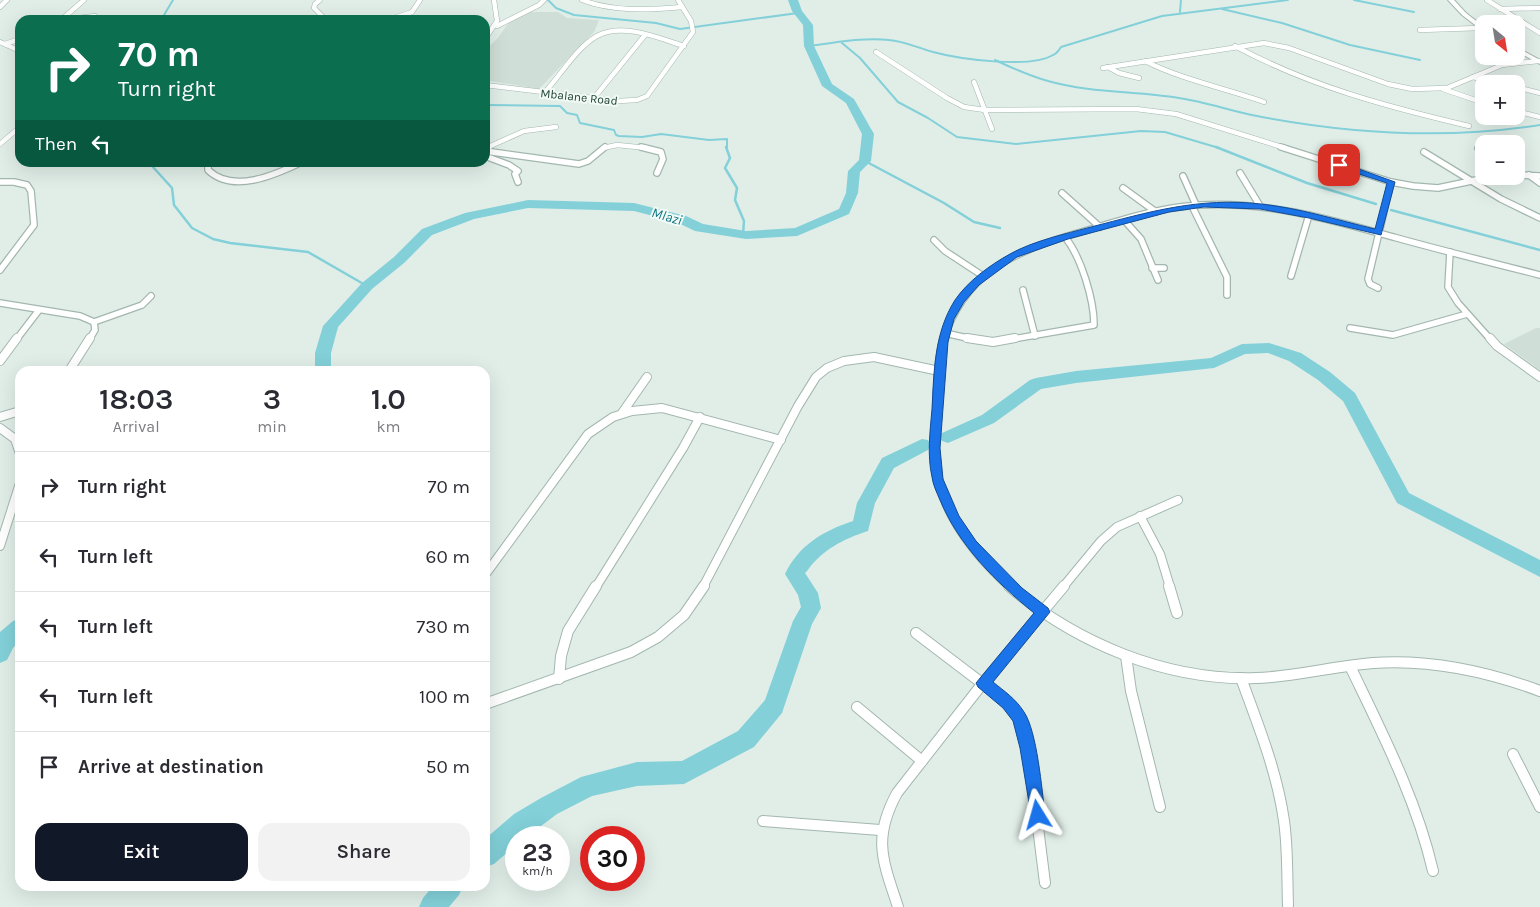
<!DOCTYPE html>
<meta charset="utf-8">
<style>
body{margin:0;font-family:Karla,sans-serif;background:#f2f2f3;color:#2b2b33;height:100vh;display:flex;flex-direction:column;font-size:19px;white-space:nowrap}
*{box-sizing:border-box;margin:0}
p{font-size:16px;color:#7c7c81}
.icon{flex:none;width:28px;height:28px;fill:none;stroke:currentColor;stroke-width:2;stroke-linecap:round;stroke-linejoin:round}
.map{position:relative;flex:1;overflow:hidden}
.panel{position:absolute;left:15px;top:366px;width:475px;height:525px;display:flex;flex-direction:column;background:#fff;border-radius:15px;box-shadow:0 5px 20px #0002}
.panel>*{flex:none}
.guide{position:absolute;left:15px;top:15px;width:475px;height:152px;border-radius:15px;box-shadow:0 5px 20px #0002;background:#0b6e4f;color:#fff;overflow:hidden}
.needle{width:32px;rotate:150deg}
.buttons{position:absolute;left:1475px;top:15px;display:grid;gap:10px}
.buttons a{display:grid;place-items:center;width:50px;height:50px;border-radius:10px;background:#fff;box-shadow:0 5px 20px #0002;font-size:25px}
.speed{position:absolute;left:505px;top:826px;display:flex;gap:10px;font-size:25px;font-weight:700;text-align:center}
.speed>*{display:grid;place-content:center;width:65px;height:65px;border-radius:50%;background:#fff;box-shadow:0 5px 20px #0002;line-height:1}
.speed small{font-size:12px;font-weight:400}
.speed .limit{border:8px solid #d22;background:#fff;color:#111}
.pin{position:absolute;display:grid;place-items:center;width:42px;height:42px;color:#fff;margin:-21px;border-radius:10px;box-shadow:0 2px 8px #0006}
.me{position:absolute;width:55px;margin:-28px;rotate:352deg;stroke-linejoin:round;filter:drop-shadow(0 0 4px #0008)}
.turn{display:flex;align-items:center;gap:18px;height:105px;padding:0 20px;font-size:22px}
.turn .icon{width:65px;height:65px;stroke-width:2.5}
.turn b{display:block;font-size:35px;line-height:42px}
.then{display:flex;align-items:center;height:48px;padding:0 20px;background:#0003;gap:10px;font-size:19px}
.eta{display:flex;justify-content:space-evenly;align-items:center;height:85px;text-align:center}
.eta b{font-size:30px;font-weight:600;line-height:35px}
.primary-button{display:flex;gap:10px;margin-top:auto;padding:10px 20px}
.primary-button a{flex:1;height:58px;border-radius:15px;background:#111827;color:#fff;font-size:20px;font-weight:600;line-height:58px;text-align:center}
.primary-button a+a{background:#f2f2f3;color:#2b2b33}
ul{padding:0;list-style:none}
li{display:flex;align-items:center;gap:15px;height:70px;padding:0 20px;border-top:1px solid #e1e1e2}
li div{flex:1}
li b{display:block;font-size:19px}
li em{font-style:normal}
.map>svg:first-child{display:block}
.built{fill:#cfded6}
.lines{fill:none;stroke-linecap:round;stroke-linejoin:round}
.stream-far1{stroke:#83d0d9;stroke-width:2}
.stream{stroke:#83d0d9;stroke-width:2.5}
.river{fill:#83d0d9;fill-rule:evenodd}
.minor-far3-casing{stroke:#a3b7af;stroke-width:5.5}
.minor-far2-casing{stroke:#a3b7af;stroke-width:8}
.minor-far1-casing{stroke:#a3b7af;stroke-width:10}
.minor-casing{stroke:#a3b7af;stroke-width:12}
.tertiary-casing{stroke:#a3b7af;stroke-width:2}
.minor-far3{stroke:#fff;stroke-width:4.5}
.minor-far2{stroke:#fff;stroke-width:5.5}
.minor-far1{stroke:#fff;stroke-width:8}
.minor{stroke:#fff;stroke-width:10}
.tertiary{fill:#fff;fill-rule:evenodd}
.route{fill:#1a73e8;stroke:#114b97}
.labels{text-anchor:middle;stroke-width:4;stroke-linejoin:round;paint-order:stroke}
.far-street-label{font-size:12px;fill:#1f4136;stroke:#f2faf6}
.far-water-label{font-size:14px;font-style:italic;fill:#127684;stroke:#f2faf6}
</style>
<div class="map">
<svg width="1540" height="907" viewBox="0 0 1540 907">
<rect width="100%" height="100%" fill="#e1eee8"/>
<g class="built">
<path d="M525,12H558L567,18L599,20L594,32L539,89L485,80V50L498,38L512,18Z"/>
<path d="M1536,328H1540V370L1504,344Z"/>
</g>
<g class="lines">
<g class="stream-far1">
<path d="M548,0L556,8L574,15L656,23L680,29L798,13"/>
<path d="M1354,0L1414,12"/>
<path d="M1222,9L1282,23L1350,45L1420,60"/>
<path d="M1180,12L1181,0"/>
<path d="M166,20L164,15L173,0"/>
<path d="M842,43L860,58L898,102L928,118L957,137L1016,144L1141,131L1165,132L1219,148"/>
<path d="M809,46C835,43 862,37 889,40C904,41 918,48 933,52C959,59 1030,69 1053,55C1057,54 1059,50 1061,47L1162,16L1288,0"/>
<path d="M995,60C1012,68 1029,76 1048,81C1090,93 1136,91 1179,98C1206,102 1231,111 1257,116C1351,134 1445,140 1540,125"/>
<path d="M485,105L560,106L567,113L577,115L580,123L614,130L616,135L619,136L642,137L661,134L709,140L727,139V148"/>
</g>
<g class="stream">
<path d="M726,147L730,158L725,168L737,188L735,200L744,221L743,234"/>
<path d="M1216,147L1307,183L1376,204"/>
<path d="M865,161L944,203L974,222L1000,228"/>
<path d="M156,162L153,167L172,188L174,205L192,228L213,239L230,243L308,252L367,286"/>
<path d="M1391,210L1540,250"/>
</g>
<g class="river">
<path d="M788,0H798L802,11L813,25L814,46L832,84L854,99L874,134L871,161L860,172L858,193L849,214L797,236L746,239L695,231L676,222L634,211L528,208L474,219L432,235L404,263L372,289L338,327L331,353V371H315V353L323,326L362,283L394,257L422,229L465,213L528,200L634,203L686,216L703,224L746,231L795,228L839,209L846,193L848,171L859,160L862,134L846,103L822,86L804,46L803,25L792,11Z"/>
<path d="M1269,343L1301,353L1330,372L1355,393L1409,493L1540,560V577L1397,503L1343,401L1318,380L1289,361L1268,353L1245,354L1214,368L1076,383L1041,389L994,423L948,443L942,441L939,437L942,433L982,415L1030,380L1036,378L1076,371L1211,358L1242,344Z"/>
<path d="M922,439L928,440L931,445L928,450L894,468L875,503L868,531C843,539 822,550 807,571L805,573L818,593L821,608L812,624L782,713L754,747L684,784L637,786L592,796L557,814L525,838H516V845L494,864L485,867V839L514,814L541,798L581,777L637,762L682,761L738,731L765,700L793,621L801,607L798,595L785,574C799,545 823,531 853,521L857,503L882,458Z"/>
<path d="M20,618V640L13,648L7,660L0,663V632L13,621Z"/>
<path d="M433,886H463L459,895L449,907H419L423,898Z"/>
</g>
<g class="minor-far3-casing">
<g id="minor-far3">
<path d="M320,0L315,4L314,8L326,20"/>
<path d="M582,0C613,12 649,10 682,7"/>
<path d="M1487,0L1540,33"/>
<path d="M0,7L7,0"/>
<path d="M1500,9L1540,8"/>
<path d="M61,20L84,0"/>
<path d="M62,20L95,16"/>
<path d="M388,20L412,12L420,0"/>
<path d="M497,26L539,5L544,0"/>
<path d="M1420,30L1480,28"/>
<path d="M485,39L497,21L494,0"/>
<path d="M0,42L20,51"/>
<path d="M5,44L20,39"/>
<path d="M1235,46C1309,86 1388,107 1469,126"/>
<path d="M876,52L947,98L964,107L985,110L1136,109L1176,114L1285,148"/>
<path d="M1145,61C1183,80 1224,88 1264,102"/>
<path d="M1108,67L1119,73L1139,78"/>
<path d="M1103,68L1264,43L1289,48L1388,84L1412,89L1447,88L1502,65L1538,61"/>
<path d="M1473,77L1501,84"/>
<path d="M974,82L992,129"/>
<path d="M485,85L618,101L637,100L647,96L693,32L691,21L678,0"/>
<path d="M1516,87L1540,93"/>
<path d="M1443,89L1484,103"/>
<path d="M544,93C560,76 577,47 597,36C622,22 659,38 684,46"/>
<path d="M594,98L645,35"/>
<path d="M1516,111L1540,117"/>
<path d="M0,144L20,127"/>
<path d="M486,148L524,131L556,127"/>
<path d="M603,148L617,145L647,148"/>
</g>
</g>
<g class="minor-far2-casing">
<g id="minor-far2">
<path d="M641,147L661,152L663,159L657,173"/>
<path d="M1281,147L1391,182L1413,186L1438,188L1495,176"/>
<path d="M1478,148L1484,151"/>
<path d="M485,149L489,147"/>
<path d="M485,151L579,164L588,161L605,147"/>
<path d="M1424,152L1501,199L1540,218"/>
<path d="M485,156L509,165L518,171L515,174L518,182"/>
<path d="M208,162V170C233,194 275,175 302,162"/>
<path d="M1240,173L1260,206"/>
<path d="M1516,175L1540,176"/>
<path d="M1529,175L1540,183"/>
<path d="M1183,176L1196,205"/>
<path d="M0,182H14L27,185L31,191L34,225L0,270"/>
<path d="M1123,188L1156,212"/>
<path d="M1062,193L1100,227"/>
<path d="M1192,206L1227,277V295"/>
<path d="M1125,221L1141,239L1158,280"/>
<path d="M934,240L945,251L983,276"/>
<path d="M1450,252L1448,287L1458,303L1491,340"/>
<path d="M1152,268H1164"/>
<path d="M1291,276L1309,215"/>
<path d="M1378,288L1370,284L1368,279L1391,182"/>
<path d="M1023,290L1035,336"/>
<path d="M0,303L80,316L94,322L95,330L89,340"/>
<path d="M94,322L142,305L151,296"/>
<path d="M1350,328L1393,335L1467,314"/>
<path d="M945,333L976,340"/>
<path d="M16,340L39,310"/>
<path d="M943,340C965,275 1009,253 1071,235C1113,223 1157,207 1200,205C1268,201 1332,220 1397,238C1444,251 1492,263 1540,275"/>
<path d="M1007,340L1094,325C1094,299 1081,257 1065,237"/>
</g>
</g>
<g class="minor-far1-casing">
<g id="minor-far1">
<path d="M944,338C938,362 938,387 937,411C936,429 933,447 936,465C941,514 975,555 1010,587"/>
<path d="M967,338L993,342L1015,338"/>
<path d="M1490,338L1497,346L1540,377"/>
<path d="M0,361L17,338"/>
<path d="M69,371L90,338"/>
<path d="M622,413L647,377"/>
<path d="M0,417L20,411"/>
<path d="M0,428L15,439L20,454"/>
<path d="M1140,516L1160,554L1170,587"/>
<path d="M0,546L20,483"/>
<path d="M485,575L588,434L613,417L632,411L662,408L781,440"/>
<path d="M596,587L683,448L700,417"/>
<path d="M703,587L798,406L816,377L827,368L844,361L874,357L939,371"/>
<path d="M1063,587L1101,541L1117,527L1178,500"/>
</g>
</g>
<g class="minor-casing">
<g id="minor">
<path d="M1009,586C1076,643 1166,681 1256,678C1295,677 1334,666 1373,663C1430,659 1486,671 1540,691"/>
<path d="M1169,586L1177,613"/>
<path d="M916,633L1008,703L1019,717L1028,748L1045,883"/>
<path d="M1126,656L1131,691L1160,807"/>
<path d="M1350,666C1382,733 1416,798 1433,871"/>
<path d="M1241,678C1258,725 1277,771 1284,821C1288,849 1287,877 1288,905"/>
<path d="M559,679L561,656L568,631L596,586"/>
<path d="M485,704L631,652L658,637L684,615L704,586"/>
<path d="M857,707L922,761"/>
<path d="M1513,754L1540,807"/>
<path d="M763,821L880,830"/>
<path d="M898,907C883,861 872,839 897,793L983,683L1064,586"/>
</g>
</g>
<g class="tertiary-casing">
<g id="tertiary">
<path d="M1448,0H1454L1466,13L1484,27V32L1462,15Z"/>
<path d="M1516,47L1540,60V64L1516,51Z"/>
</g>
</g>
<use href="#minor-far3" class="minor-far3"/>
<use href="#minor-far2" class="minor-far2"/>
<use href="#minor-far1" class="minor-far1"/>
<use href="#minor" class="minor"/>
<use href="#tertiary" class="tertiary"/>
</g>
<path class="route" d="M1337,163H1342L1395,182L1381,235L1309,218L1260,209L1204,207L1169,212L1068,239L1017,257L979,285L964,302L954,319L948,342L940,448L943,479L959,516L976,541L1022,588L1048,608L1050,612L993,682C1004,691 1016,699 1024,712C1037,731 1042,790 1045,815L1043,821L1038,823L1032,821L1020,748L1013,721L1003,708L978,687L976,683L1034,613C996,582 959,546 940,500C937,493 933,485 932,477C927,455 930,432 932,409C934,372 934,333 955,300C968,281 990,265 1010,254C1033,241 1065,234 1091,227C1149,212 1199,197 1261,204C1299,208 1337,220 1375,229L1387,183L1337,167Z"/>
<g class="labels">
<g class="far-street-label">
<text transform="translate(579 97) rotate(6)" y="4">Mbalane Road</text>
</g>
<g class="far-water-label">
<text transform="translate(667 216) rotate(16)" y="5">Mlazi</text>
</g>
</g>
</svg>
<div class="buttons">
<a><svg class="needle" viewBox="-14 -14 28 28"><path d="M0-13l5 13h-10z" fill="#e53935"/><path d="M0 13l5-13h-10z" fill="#7c7c81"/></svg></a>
<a>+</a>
<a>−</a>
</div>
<div class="speed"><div>23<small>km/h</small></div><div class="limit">30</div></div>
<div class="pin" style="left:1339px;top:165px;background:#d93025"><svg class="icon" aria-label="arrive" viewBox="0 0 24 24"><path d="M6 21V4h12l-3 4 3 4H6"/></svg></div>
<svg class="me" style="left:1038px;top:815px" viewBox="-20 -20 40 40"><path d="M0-17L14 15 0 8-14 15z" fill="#1a73e8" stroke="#fff" stroke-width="4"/></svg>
<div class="guide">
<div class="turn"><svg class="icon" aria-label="right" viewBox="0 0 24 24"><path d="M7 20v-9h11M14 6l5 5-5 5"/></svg><div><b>70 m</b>Turn right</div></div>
<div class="then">Then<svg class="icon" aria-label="left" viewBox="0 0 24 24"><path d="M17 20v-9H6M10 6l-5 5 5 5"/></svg></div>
</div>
<section class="panel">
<div class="eta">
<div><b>18:03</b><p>Arrival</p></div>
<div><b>3</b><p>min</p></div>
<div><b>1.0</b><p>km</p></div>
</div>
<ul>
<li><svg class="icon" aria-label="right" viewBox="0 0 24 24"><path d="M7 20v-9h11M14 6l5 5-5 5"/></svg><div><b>Turn right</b></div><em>70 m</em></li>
<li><svg class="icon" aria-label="left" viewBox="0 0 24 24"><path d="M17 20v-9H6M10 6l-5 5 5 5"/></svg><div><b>Turn left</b></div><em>60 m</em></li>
<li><svg class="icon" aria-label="left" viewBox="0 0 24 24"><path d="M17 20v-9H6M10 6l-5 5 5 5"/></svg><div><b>Turn left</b></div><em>730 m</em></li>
<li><svg class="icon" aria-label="left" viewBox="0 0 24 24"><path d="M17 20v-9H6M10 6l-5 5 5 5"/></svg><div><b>Turn left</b></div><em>100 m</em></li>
<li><svg class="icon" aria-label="arrive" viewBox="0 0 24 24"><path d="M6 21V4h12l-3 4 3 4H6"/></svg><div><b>Arrive at destination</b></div><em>50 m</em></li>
</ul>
<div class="primary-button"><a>Exit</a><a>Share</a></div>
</section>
</div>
